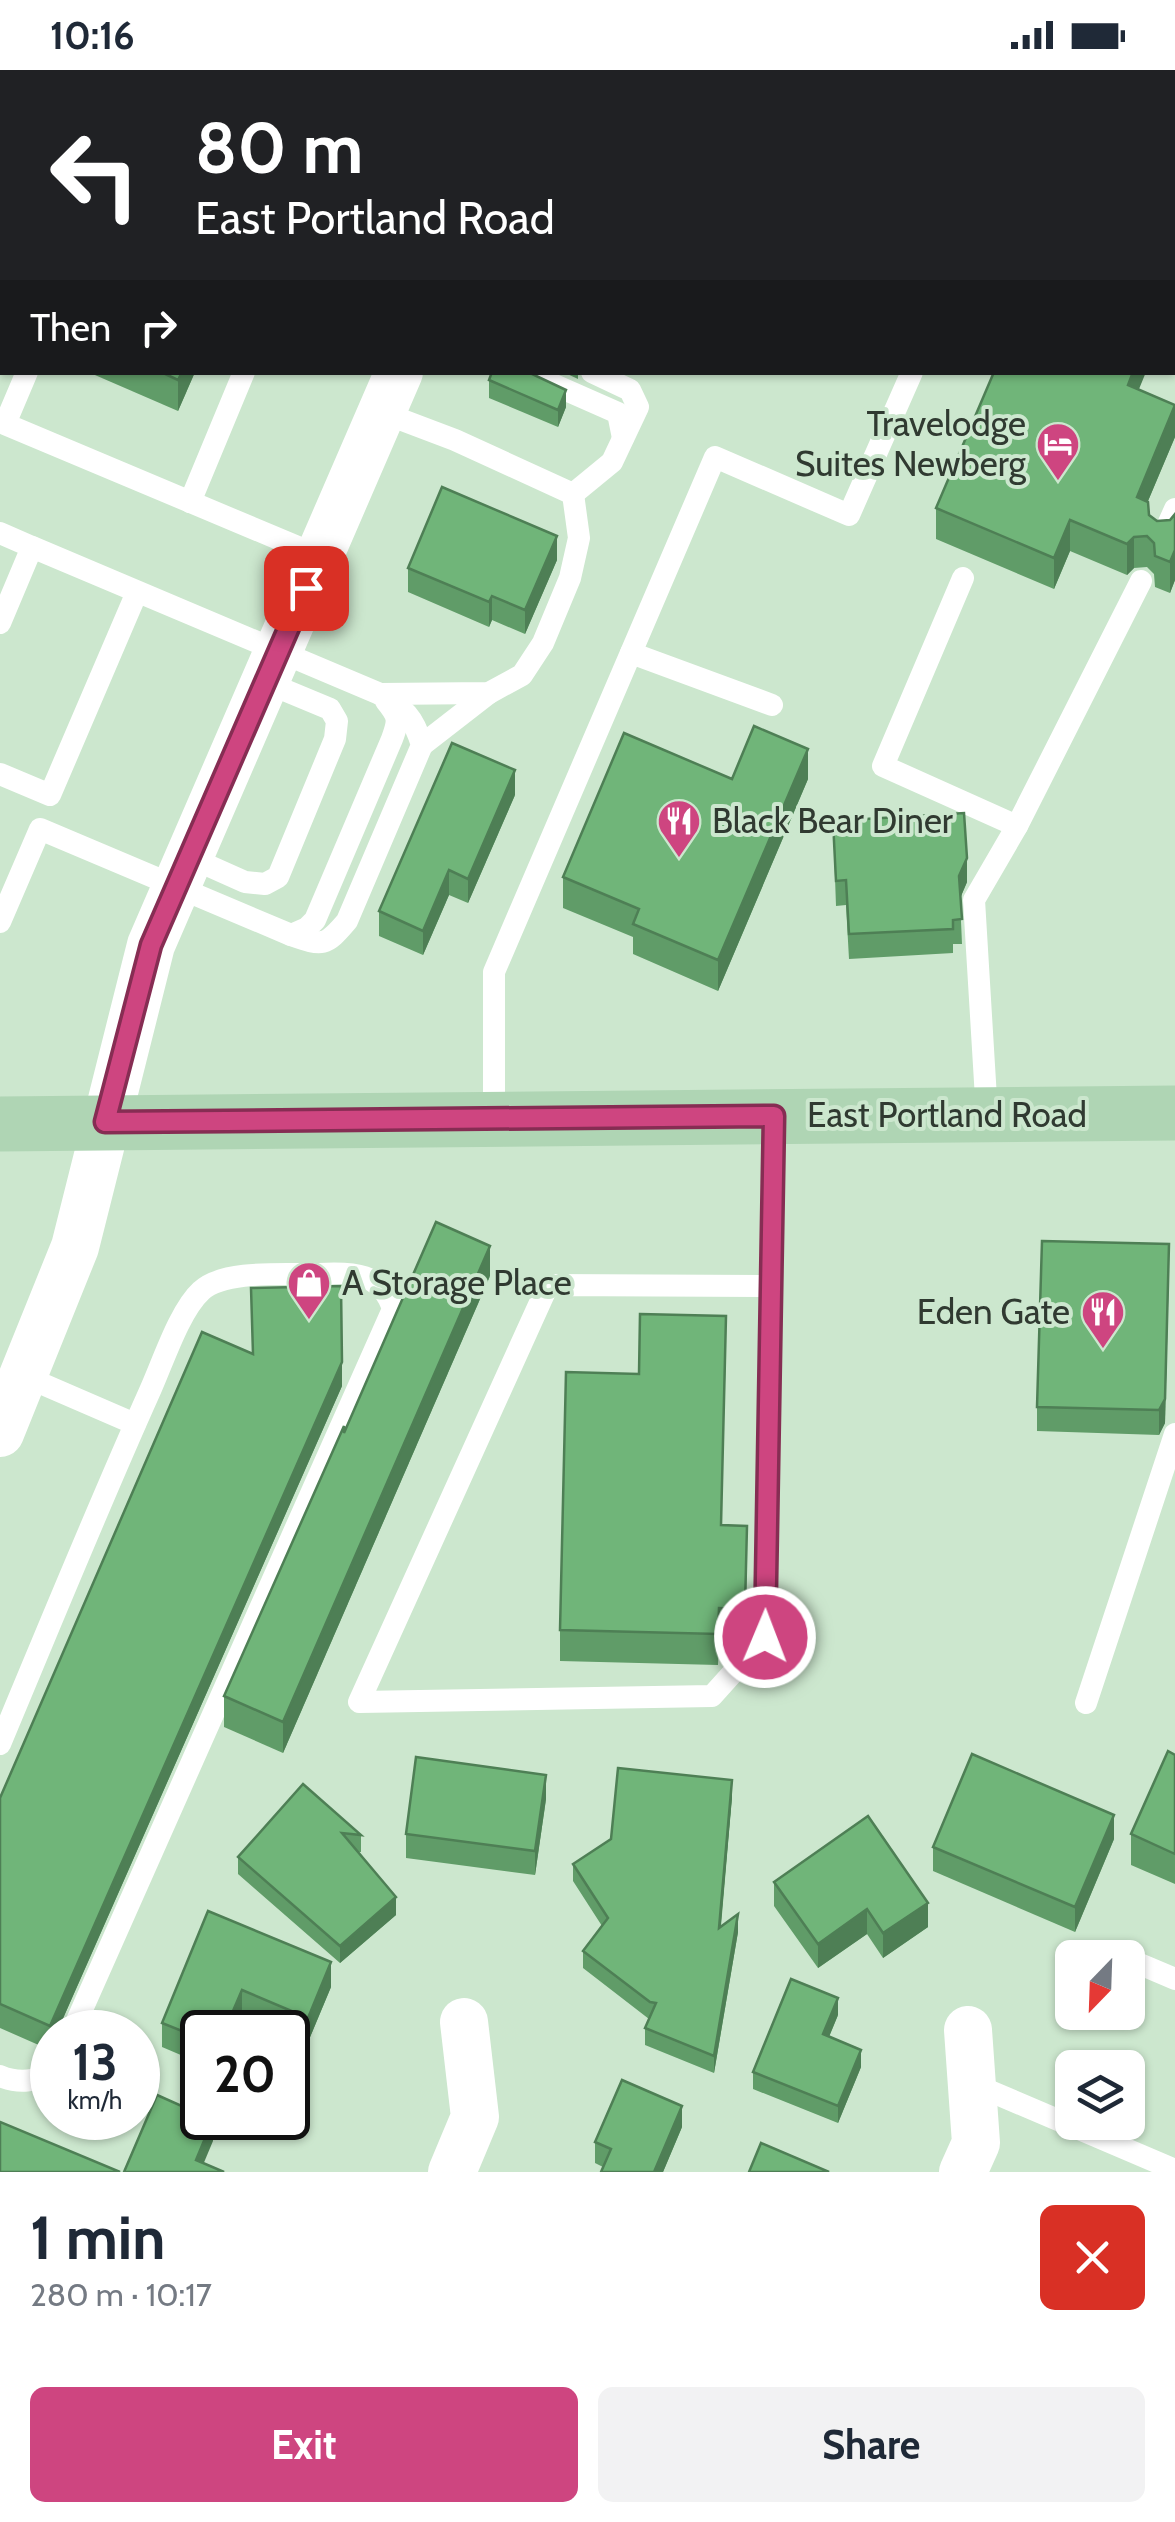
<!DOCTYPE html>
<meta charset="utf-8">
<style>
body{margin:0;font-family:Cabin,sans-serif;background:#f2f2f3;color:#1f2937;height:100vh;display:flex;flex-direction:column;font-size:38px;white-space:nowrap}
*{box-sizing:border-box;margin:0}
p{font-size:32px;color:#747a83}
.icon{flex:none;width:55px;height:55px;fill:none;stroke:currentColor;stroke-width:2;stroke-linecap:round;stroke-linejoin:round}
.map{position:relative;height:2102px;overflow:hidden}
.panel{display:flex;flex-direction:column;background:#fff;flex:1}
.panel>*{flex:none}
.hud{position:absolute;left:0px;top:0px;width:1175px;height:305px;box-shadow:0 2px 8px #0004;background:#202124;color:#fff;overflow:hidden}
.needle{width:65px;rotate:203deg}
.controls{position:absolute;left:1055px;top:1870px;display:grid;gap:20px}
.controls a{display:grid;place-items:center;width:90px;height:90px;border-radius:15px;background:#fff;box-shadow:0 2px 8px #0004;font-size:50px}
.speed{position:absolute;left:30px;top:1940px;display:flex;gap:20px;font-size:50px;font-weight:700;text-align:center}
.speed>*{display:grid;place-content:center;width:130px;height:130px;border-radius:50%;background:#fff;box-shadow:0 2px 8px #0004;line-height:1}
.speed small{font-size:25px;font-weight:400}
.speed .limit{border:5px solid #111;border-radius:15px;background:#fff;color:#111}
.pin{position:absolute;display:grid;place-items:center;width:85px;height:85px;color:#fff;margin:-42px;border-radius:20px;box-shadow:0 5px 15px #0006}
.me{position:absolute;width:110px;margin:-55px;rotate:1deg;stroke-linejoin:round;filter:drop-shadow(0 0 8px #0008)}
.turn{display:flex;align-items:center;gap:35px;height:210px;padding:0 30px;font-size:45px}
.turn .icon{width:130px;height:130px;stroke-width:2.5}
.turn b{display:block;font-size:70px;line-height:85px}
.then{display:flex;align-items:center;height:95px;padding:0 30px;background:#0003;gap:20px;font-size:38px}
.round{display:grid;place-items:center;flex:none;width:105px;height:105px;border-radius:15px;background:#f2f2f3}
.head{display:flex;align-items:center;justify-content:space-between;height:170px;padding:0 30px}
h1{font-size:60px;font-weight:700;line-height:75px}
.button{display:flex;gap:20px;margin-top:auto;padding:20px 30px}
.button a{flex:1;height:115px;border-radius:15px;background:#ce4580;color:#fff;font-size:40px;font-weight:700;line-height:115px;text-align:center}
.button a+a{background:#f2f2f3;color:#1f2937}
.status{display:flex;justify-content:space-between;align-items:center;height:70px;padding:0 50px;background:#fff;direction:ltr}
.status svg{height:28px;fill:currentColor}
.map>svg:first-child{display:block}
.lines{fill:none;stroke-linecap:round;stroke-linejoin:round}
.service{stroke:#fff;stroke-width:22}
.minor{stroke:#fff;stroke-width:48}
.primary{stroke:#afd5b4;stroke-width:55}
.wall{fill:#609c68}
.shaded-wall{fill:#4e7f55}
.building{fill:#70b579;stroke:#4e7f55;stroke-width:2.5}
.route-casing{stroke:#862d53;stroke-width:25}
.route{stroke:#ce4580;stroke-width:18}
.labels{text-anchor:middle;stroke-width:8;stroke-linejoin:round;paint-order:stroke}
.poi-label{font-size:35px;fill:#303a31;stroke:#cce7ce;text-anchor:end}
.street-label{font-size:35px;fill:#303a31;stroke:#cce7ce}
</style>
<div class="status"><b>10:16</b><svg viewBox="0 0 49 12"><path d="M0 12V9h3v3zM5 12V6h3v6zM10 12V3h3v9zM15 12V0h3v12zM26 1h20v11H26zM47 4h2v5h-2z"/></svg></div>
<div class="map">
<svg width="1175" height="2102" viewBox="0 0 1175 2102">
<rect width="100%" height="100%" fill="#cce7ce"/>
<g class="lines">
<g class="service">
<path d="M156,2L157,0"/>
<path d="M369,2L370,0"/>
<path d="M614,2L615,0"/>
<path d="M773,2L774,0"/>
<path d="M1172,184L1175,185"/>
<path d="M27,302L5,354L319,486"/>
<path d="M525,302L618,343L623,368"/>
<path d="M573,424L612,392L638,337L630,320L592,302"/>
<path d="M190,432L244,302"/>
<path d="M0,463L32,477"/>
<path d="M1162,468L1175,439"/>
<path d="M963,508L883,696L1017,756"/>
<path d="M0,553L32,477L380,624C405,640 413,646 422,675L347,851C325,877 323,876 291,865L40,759L0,852"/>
<path d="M631,583L772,635"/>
<path d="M380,624L489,623L522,605L543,573L570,508L579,468L573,424L455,370L381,342"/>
<path d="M422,675L489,623"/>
<path d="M0,704L50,725L137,522"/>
<path d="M189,787L245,812L265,814L278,807L335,669L337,651L330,639L265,612"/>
<path d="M291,865L307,858L315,850L392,669C399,650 399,647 386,631"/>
<path d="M987,1045L974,830L1017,756L1141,511"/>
<path d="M494,1048V902L715,387L849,445L912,302"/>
<path d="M770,1216L548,1215L359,1632L712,1626L765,1567L773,1046"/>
<path d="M24,1306L135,1354"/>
<path d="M1086,1633L1175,1364"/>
<path d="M0,1674C49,1557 97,1439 149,1323C162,1295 179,1241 201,1221C224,1199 288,1205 319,1204C353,1202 382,1203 393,1239L72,1962"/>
<path d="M1128,1889L1175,1909"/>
<path d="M0,2006C16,2013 40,2013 52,2000"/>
<path d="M971,2013L1173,2099L1171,2102"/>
</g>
<g class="minor">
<path d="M1050,0L1059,2"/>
<path d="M529,2L530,0"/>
<path d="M1172,35L1175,36"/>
<path d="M0,1363L75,1177L151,875L399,302"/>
<path d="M452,2102L475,2047L464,1952"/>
<path d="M963,2102L976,2073L968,1960"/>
</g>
<path class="primary" d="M0,1054L1175,1043"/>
</g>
<g class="wall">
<path d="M88,302H195L178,341Z"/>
<path d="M563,302H578V309Z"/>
<path d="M489,310L566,337L558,357L489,328Z"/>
<path d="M1139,320L1175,367L1148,431L1149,445L1157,451L1170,450L1175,444V510L1170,523L1155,517L1154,504L1147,497L1134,498L1127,505L1070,481L1054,519L936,469V438Z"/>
<path d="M557,490L525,564L492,550L489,557L408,522V498Z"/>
<path d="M732,709H808L718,921L633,884V867L563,838V807Z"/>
<path d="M515,725L468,833L449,825L423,885L379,866V841Z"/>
<path d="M833,751L967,812L960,828L962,874H953V883L849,889L846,835L836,836Z"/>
<path d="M1169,1174L1165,1353L1159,1365L1037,1361V1337Z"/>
<path d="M490,1206L283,1683L224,1657V1626Z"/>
<path d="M726,1277L721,1455L747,1486L745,1567L742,1570L719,1569L718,1595L560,1591V1560L639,1304Z"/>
<path d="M252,1283L342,1316L57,1962H52L50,1980L0,1958V1728Z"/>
<path d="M1175,1685V1814L1131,1795V1764Z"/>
<path d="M303,1714L361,1765V1782H358L396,1845L340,1893L238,1804V1787Z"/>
<path d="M732,1727L721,1856L738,1862L714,2003L645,1975V1958L649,1949L583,1898V1881L602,1856L573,1811V1794Z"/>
<path d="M546,1729L535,1805L406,1788V1764Z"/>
<path d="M1114,1769L1075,1862L933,1801V1777Z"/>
<path d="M774,1812L928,1857L883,1888L867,1864L818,1898L774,1836Z"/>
<path d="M208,1841L331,1917L308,1972L242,1945L234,1962H202V1994L162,1977V1953Z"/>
<path d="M838,1945L829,1967L861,1997L838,2053L753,2019V2002Z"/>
<path d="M682,2057L663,2102H601L603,2097L595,2093V2072Z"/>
</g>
<g class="shaded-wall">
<path d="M182,302H195L178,341V310Z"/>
<path d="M1133,302H1146L1128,346V315Z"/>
<path d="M566,320V337L558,357V340Z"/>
<path d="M1175,336V367L1137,457V427Z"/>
<path d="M1070,450V481L1054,519V488Z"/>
<path d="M557,466V490L525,564V540Z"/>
<path d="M1134,467V498L1127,505V474Z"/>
<path d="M1175,480V510L1170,523V492Z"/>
<path d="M492,526V550L489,557V532Z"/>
<path d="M808,679V709L718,921V890Z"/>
<path d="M515,700V725L468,833V809Z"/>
<path d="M967,788V812L959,831V806Z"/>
<path d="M449,800V825L423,885V861Z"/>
<path d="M490,1176V1206L283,1683V1652Z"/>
<path d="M1169,1199L1165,1353L1159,1365V1340Z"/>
<path d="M342,1292V1316L57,1962H52V1973L50,1980V1956Z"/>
<path d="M747,1456L745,1567L742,1570V1539Z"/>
<path d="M546,1705V1729L535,1805V1781Z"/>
<path d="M732,1710V1727L719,1875V1858Z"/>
<path d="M1114,1745V1769L1075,1862V1837Z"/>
<path d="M396,1827V1845L340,1893V1876Z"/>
<path d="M928,1833V1857L883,1888V1863Z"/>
<path d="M867,1839V1864L818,1898V1874Z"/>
<path d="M738,1844V1862L714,2003V1986Z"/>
<path d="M331,1892V1917L308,1972V1948Z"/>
<path d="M242,1920V1945L234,1962H224Z"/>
<path d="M838,1928V1945L823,1981V1964Z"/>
<path d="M861,1980V1997L838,2053V2036Z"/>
<path d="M682,2036V2057L663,2102H654Z"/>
<path d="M213,2049V2071L200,2102L196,2090Z"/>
</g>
<g class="building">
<path d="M182,0H310L309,2H181Z"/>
<path d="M648,0H734L740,2H647Z"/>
<path d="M161,302H182L178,310Z"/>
<path d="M492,302H528L566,320L558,340L489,310Z"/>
<path d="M994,302H1133L1128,315L1175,335L1137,427L1148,432L1149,445L1157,451L1170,450L1175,444V480L1170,492L1155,486L1154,473L1147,466L1134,467L1127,474L1070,450L1054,488L936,438Z"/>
<path d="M442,417L557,466L525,540L492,526L489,532L408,498Z"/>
<path d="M754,656L808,679L718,890L633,854L639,839L563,807L624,663L732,709Z"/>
<path d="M452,673L515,700L468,809L449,800L423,861L379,841Z"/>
<path d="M964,743L967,788L959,806L962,849L953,850V859L849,864L846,810L836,811L833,751Z"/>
<path d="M436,1152L490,1176L283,1652L224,1626L344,1356V1363Z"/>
<path d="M1042,1171L1169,1174L1165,1329L1159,1340L1037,1337Z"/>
<path d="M341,1216L342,1292L50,1956L0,1934V1728L202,1262L253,1284L251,1218Z"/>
<path d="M640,1244L726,1246L721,1455L747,1456L745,1536L742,1539L719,1538L718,1564L560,1560L566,1302L639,1304Z"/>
<path d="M1168,1681L1175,1685V1784L1131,1764Z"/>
<path d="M972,1684L1114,1745L1075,1837L933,1777Z"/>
<path d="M416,1687L546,1705L535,1781L406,1764Z"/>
<path d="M618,1698L732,1710L719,1858L738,1844L714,1986L645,1958L656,1933L650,1932L583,1881L608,1848L573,1794L611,1769Z"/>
<path d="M303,1714L361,1765L342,1763L396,1827L340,1876L238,1787Z"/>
<path d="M868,1746L928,1833L883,1863L867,1839L818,1874L774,1812Z"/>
<path d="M208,1841L331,1892L308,1948L242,1920L224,1962H202V1969L162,1953Z"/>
<path d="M791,1909L838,1928L823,1964L861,1980L838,2036L753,2002Z"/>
<path d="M622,2010L682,2036L654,2102H601L611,2079L595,2072Z"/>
<path d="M157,2025L202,2045V2048L213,2049L196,2090L224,2102H124Z"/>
<path d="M0,2052L120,2102H0Z"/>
<path d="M761,2073L829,2102H749Z"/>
</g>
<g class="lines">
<g class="route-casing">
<path id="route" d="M306,518L151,875L105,1052L774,1046L765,1567"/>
</g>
<use href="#route" class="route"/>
</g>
<defs>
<g id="hotel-pin" transform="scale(2.25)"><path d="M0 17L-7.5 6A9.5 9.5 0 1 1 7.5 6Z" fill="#ce4580" stroke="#cce7ce"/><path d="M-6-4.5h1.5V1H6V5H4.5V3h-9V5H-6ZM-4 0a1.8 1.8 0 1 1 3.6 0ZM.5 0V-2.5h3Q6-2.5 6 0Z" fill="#fff"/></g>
<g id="restaurant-pin" transform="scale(2.25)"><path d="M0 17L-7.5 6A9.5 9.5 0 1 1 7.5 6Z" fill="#ce4580" stroke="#cce7ce"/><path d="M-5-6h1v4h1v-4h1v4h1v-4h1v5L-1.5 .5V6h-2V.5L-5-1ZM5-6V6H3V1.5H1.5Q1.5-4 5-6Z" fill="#fff"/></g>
<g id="shop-pin" transform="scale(2.25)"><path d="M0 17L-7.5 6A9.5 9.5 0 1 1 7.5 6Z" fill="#ce4580" stroke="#cce7ce"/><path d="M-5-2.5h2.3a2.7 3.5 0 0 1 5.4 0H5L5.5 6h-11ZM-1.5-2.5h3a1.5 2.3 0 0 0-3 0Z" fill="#fff"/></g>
</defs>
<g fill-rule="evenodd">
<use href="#hotel-pin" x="1058" y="374"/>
<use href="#restaurant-pin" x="679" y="751"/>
<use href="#shop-pin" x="309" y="1213"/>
<use href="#restaurant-pin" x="1103" y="1242"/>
</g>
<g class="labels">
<g class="poi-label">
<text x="1026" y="366">Travelodge<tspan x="1026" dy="40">Suites Newberg</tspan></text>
<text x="712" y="763" text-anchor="start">Black Bear Diner</text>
<text x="342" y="1225" text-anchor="start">A Storage Place</text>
<text x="1070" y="1254">Eden Gate</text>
</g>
<g class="street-label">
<text x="947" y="1057">East Portland Road</text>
</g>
</g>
</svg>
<div class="controls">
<a><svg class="needle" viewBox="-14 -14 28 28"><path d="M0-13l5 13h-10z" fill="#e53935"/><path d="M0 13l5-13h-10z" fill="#747a83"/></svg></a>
<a><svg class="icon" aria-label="layers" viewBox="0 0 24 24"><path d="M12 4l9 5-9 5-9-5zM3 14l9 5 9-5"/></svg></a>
</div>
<div class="speed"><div>13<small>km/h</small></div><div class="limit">20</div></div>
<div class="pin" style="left:306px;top:518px;background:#d93025"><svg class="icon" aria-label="arrive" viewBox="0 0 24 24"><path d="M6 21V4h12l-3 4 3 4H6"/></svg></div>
<svg class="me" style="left:765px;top:1567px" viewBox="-20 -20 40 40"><circle r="17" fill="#ce4580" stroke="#fff" stroke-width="3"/><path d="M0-11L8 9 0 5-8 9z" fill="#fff"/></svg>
<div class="hud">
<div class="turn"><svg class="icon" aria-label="left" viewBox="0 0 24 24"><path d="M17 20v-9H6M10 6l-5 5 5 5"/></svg><div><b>80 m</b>East Portland Road</div></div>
<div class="then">Then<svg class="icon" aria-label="right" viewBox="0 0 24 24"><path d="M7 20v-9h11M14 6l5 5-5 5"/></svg></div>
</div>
</div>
<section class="panel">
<div class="head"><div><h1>1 min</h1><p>280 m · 10:17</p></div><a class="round" style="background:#d93025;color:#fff"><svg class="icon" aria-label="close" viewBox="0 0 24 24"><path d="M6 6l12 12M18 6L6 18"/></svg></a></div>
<div class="button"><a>Exit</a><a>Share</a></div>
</section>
